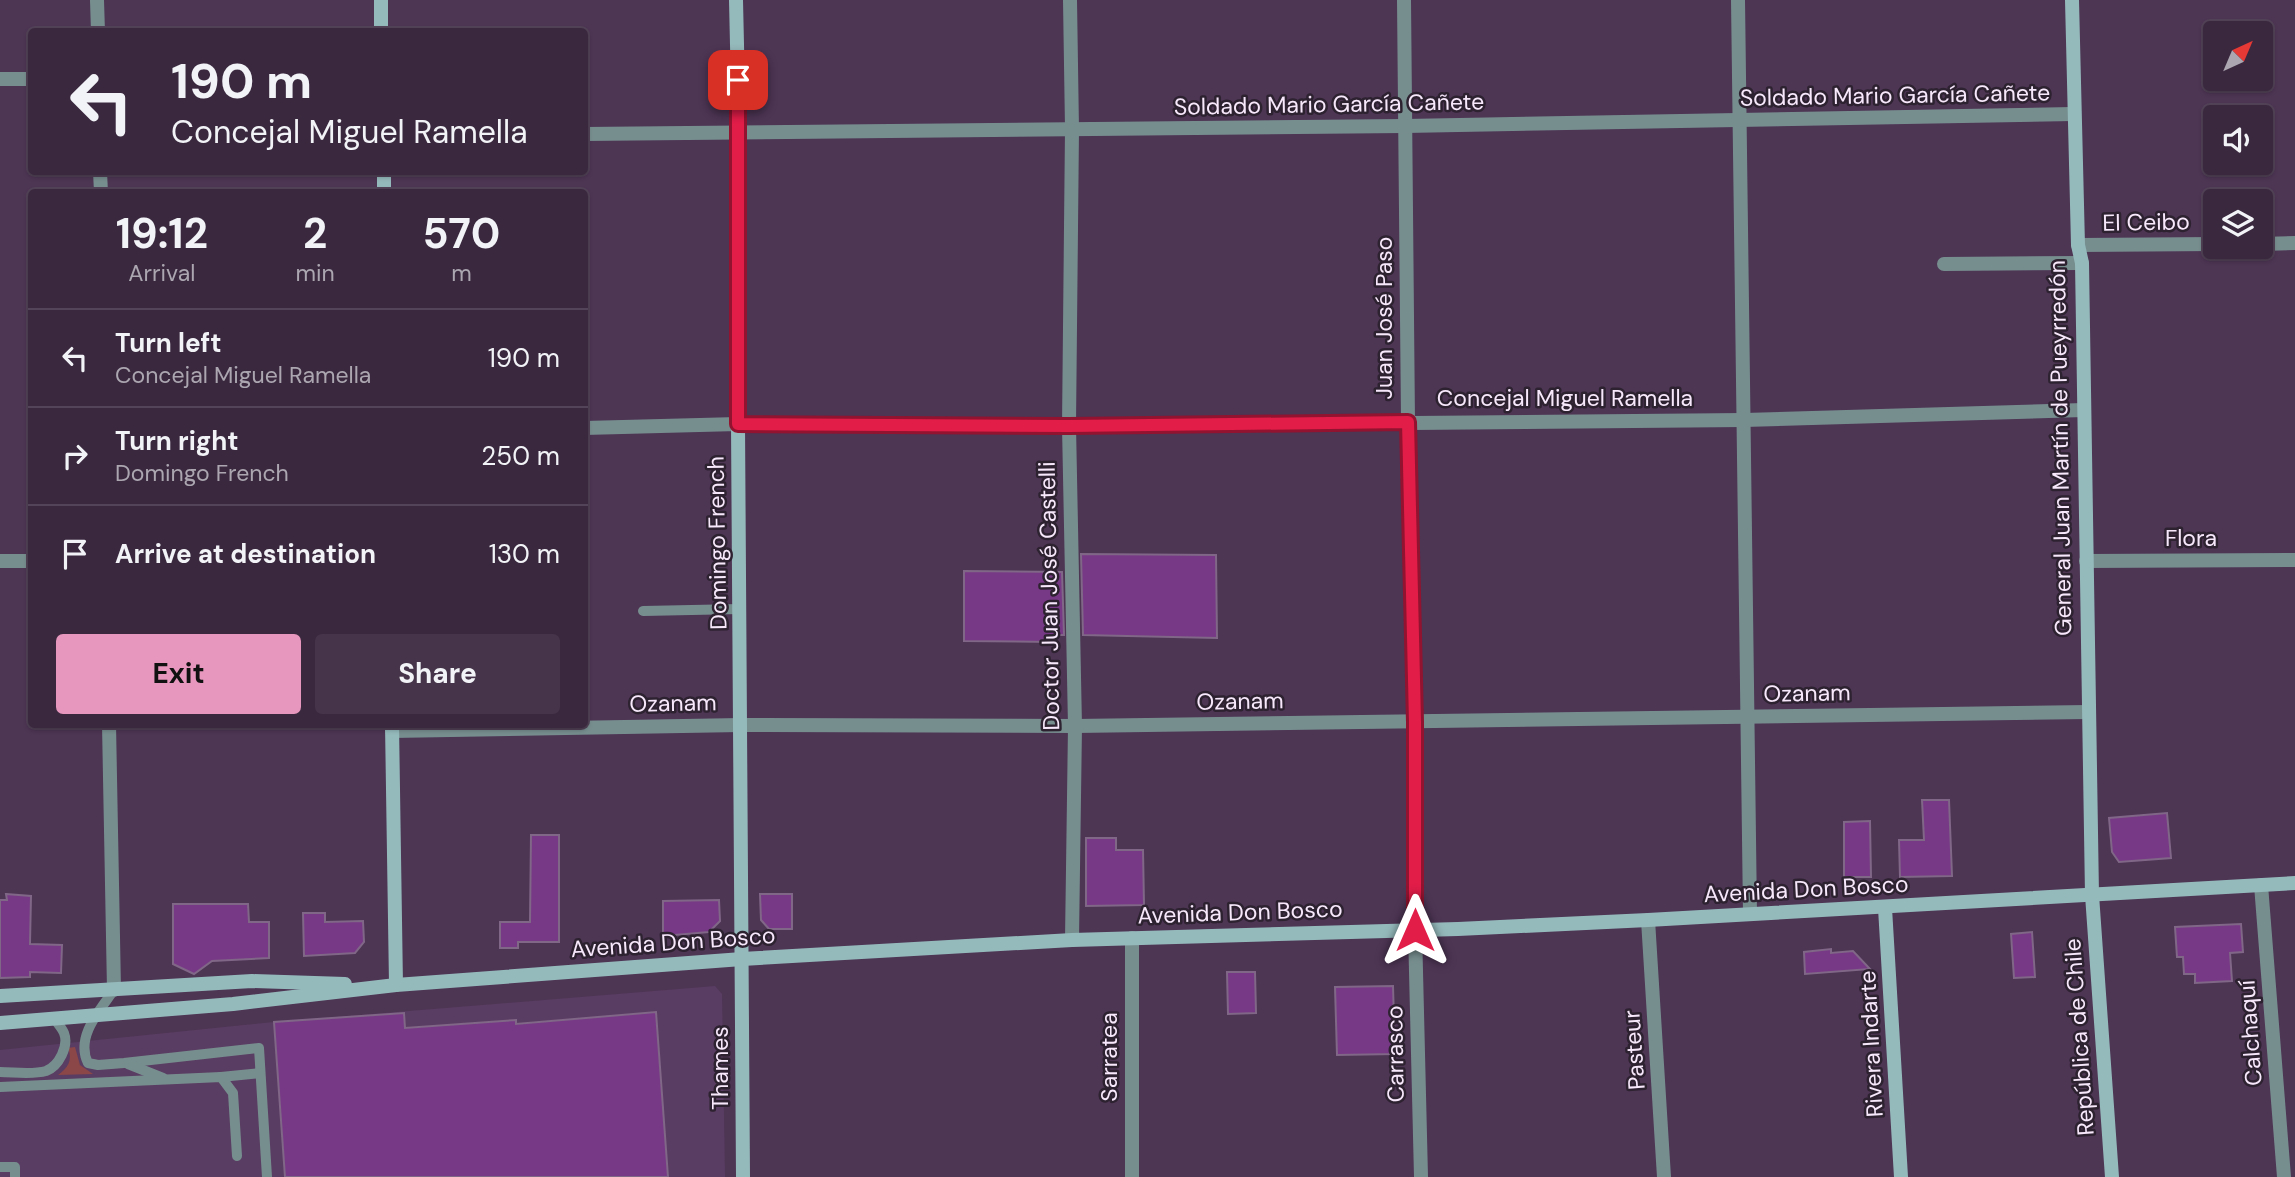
<!DOCTYPE html>
<meta charset="utf-8">
<style>
body{margin:0;font-family:"DM Sans",sans-serif;background:#45344a;color:#f1f3f6;height:100vh;display:flex;flex-direction:column;font-size:26px;white-space:nowrap}
*{box-sizing:border-box;margin:0}
p{font-size:23px;color:#aba6b0}
.icon{flex:none;width:38px;height:38px;fill:none;stroke:currentColor;stroke-width:2;stroke-linecap:round;stroke-linejoin:round}
.map{position:relative;flex:1;overflow:hidden}
.details{position:absolute;left:28px;top:189px;width:560px;height:539px;display:flex;flex-direction:column;background:#3a283f;border-radius:7px;box-shadow:0 2px 5px #0004,0 0 0 2px #544459}
.details>*{flex:none}
.hud{position:absolute;left:28px;top:28px;width:560px;height:147px;border-radius:7px;box-shadow:0 2px 5px #0004,0 0 0 2px #544459;background:#3a283f;color:#f1f3f6;overflow:hidden}
.needle{width:46px;rotate:44deg}
.controls{position:absolute;left:2203px;top:21px;display:grid;gap:14px}
.controls a{display:grid;place-items:center;width:70px;height:70px;border-radius:7px;background:#3a283f;box-shadow:0 2px 5px #0004,0 0 0 2px #544459;font-size:35px}
.pin{position:absolute;display:grid;place-items:center;width:60px;height:60px;color:#fff;margin:-30px;border-radius:14px;box-shadow:0 4px 10px #0006}
.me{position:absolute;width:77px;margin:-38px;rotate:0deg;stroke-linejoin:round;filter:drop-shadow(0 0 5px #0008)}
.turn{display:flex;align-items:center;gap:24px;height:147px;padding:0 28px;font-size:32px}
.turn .icon{width:91px;height:91px;stroke-width:2.5}
.turn b{display:block;font-size:49px;line-height:60px}
.eta{display:flex;justify-content:space-evenly;align-items:center;height:119px;text-align:center}
.eta b{font-size:42px;font-weight:700;line-height:49px}
.action{display:flex;gap:14px;margin-top:auto;padding:14px 28px}
.action a{flex:1;height:80px;border-radius:7px;background:#e797bd;color:#111;font-size:28px;font-weight:700;line-height:80px;text-align:center}
.action a+a{background:#45344a;color:#f1f3f6}
ul{padding:0;list-style:none}
li{display:flex;align-items:center;gap:21px;height:98px;padding:0 28px;border-top:2px solid #544459}
li div{flex:1}
li b{display:block;font-size:26px}
li em{font-style:normal}
.map>svg:first-child{display:block}
.built{fill:#5a3d62}
.green{fill:#8b4648}
.building{fill:#773986;stroke:#806687;stroke-width:2}
.lines{fill:none;stroke-linecap:round;stroke-linejoin:round}
.lane{stroke:#778e8f;stroke-width:10}
.street{stroke:#778e8f;stroke-width:14}
.secondary{stroke:#95babc;stroke-width:14}
.route-casing{stroke:#92132f;stroke-width:18}
.route{stroke:#e11d48;stroke-width:12}
.labels{text-anchor:middle;stroke-width:5;stroke-linejoin:round;paint-order:stroke}
.street-label{font-size:23px;fill:#f7e8fb;stroke:#2d2230}
</style>
<div class="map">
<svg width="2295" height="1177" viewBox="0 0 2295 1177">
<rect width="100%" height="100%" fill="#4d3554"/>
<path class="built" d="M715,986L722,994L725,1177H0V1050L274,1022Z"/>
<path class="green" d="M75,1047L80,1065L93,1074L58,1075C68,1068 73,1060 68,1048Z"/>
<g class="building">
<path d="M1081,554L1216,555L1217,638L1083,635Z"/>
<path d="M964,571L1062,572L1064,635H1052V642L964,641Z"/>
<path d="M1922,800H1949L1952,876L1900,877L1899,840H1924Z"/>
<path d="M2167,813L2171,858L2119,862L2112,852L2109,818Z"/>
<path d="M1870,821L1871,877H1844V822Z"/>
<path d="M531,835H559V942H518V948H500V922H530Z"/>
<path d="M1086,838H1116V850H1143L1144,905L1086,906Z"/>
<path d="M6,894L31,896L30,944L62,945L61,973L30,972V977L0,978V900H7Z"/>
<path d="M760,894H792V929H769L761,920Z"/>
<path d="M719,900L720,921L709,932L663,936V901Z"/>
<path d="M173,904H248L249,922H269V958L212,961L194,974L173,964Z"/>
<path d="M303,913H325V922L363,921L364,942L355,953L304,956Z"/>
<path d="M2241,924L2243,952L2230,953L2232,981L2195,983V974H2184L2183,957H2177L2175,927Z"/>
<path d="M2032,932L2035,977L2014,978L2011,934Z"/>
<path d="M1831,949V953L1853,951L1870,969L1805,974L1804,952Z"/>
<path d="M1227,972H1255L1256,1013L1228,1014Z"/>
<path d="M1393,986L1395,1054L1337,1055L1335,987Z"/>
<path d="M656,1012L668,1177H285L274,1022L404,1013L405,1028L516,1020V1024Z"/>
</g>
<g class="lines">
<g class="lane">
<path d="M643,611L740,609"/>
<path d="M114,990C100,1010 75,1037 88,1063L98,1065L124,1063L259,1048L267,1177"/>
<path d="M128,1064L163,1078"/>
<path d="M0,1072C14,1072 32,1075 46,1071C59,1066 69,1046 64,1033C62,1028 57,1023 54,1018"/>
<path d="M221,1077L260,1073"/>
<path d="M0,1087L221,1077L233,1093L237,1156"/>
<path d="M0,1167H15V1177"/>
</g>
<g class="street">
<path d="M97,0L98,32"/>
<path d="M1070,0L1072,129L1069,426L1075,726L1072,940"/>
<path d="M1404,0L1408,422L1415,722V930L1421,1177"/>
<path d="M1738,0L1750,914"/>
<path d="M0,79H32"/>
<path d="M584,134L1405,126L2073,114"/>
<path d="M100,172L101,192"/>
<path d="M2261,244L2295,243"/>
<path d="M2078,245L2216,244"/>
<path d="M1944,264L2082,263"/>
<path d="M584,428L738,424L1069,426L1744,420L2084,410"/>
<path d="M0,561H32"/>
<path d="M2086,561L2295,560"/>
<path d="M109,724L114,990"/>
<path d="M392,731L741,725L1075,726L2088,712"/>
<path d="M2261,885L2284,1177"/>
<path d="M1648,920L1664,1177"/>
<path d="M1132,1177V938"/>
</g>
<g class="secondary">
<path d="M381,0V32"/>
<path d="M736,0L739,134L738,424L743,1177"/>
<path d="M2072,0L2078,245L2082,263L2092,895L2112,1177"/>
<path d="M384,172V192"/>
<path d="M392,724L396,985"/>
<path d="M1885,908L1901,1177"/>
<path d="M0,996L252,981L345,984"/>
<path d="M0,1023L233,1004L396,985L742,959L1072,940L1458,929L1648,920L2295,883"/>
</g>
</g>
<g class="lines">
<g class="route-casing">
<path id="route" d="M738,80V424L1069,426L1408,422L1415,722V930"/>
</g>
<use href="#route" class="route"/>
</g>
<g class="labels">
<g class="street-label">
<text transform="translate(1895 95) rotate(-1)" y="8">Soldado Mario García Cañete</text>
<text transform="translate(1329 104) rotate(-1)" y="8">Soldado Mario García Cañete</text>
<text transform="translate(2146 222) rotate(-1)" y="8">El Ceibo</text>
<text transform="translate(1384 318) rotate(-90)" y="8">Juan José Paso</text>
<text x="1565" y="406">Concejal Miguel Ramella</text>
<text transform="translate(2060 448) rotate(-91)" y="8">General Juan Martín de Pueyrredón</text>
<text x="2191" y="546">Flora</text>
<text transform="translate(717 543) rotate(-91)" y="8">Domingo French</text>
<text transform="translate(1049 596) rotate(-91)" y="8">Doctor Juan José Castelli</text>
<text transform="translate(1807 693) rotate(-1)" y="8">Ozanam</text>
<text transform="translate(1240 701) rotate(-1)" y="8">Ozanam</text>
<text transform="translate(673 703) rotate(-1)" y="8">Ozanam</text>
<text transform="translate(1806 889) rotate(-3)" y="8">Avenida Don Bosco</text>
<text transform="translate(1240 912) rotate(-2)" y="8">Avenida Don Bosco</text>
<text transform="translate(673 942) rotate(-4)" y="8">Avenida Don Bosco</text>
<text transform="translate(2250 1033) rotate(-94)" y="8">Calchaquí</text>
<text transform="translate(2079 1037) rotate(-94)" y="8">República de Chile</text>
<text transform="translate(1871 1044) rotate(-93)" y="8">Rivera Indarte</text>
<text transform="translate(1634 1050) rotate(-94)" y="8">Pasteur</text>
<text transform="translate(1395 1054) rotate(-91)" y="8">Carrasco</text>
<text transform="translate(1109 1057) rotate(-90)" y="8">Sarratea</text>
<text transform="translate(720 1068) rotate(-90)" y="8">Thames</text>
</g>
</g>
</svg>
<div class="controls">
<a><svg class="needle" viewBox="-14 -14 28 28"><path d="M0-13l5 13h-10z" fill="#e53935"/><path d="M0 13l5-13h-10z" fill="#aba6b0"/></svg></a>
<a><svg class="icon" aria-label="sound" viewBox="0 0 24 24"><path d="M4 9h4l5-4v14l-5-4H4zM17 9q2 3 0 6"/></svg></a>
<a><svg class="icon" aria-label="layers" viewBox="0 0 24 24"><path d="M12 4l9 5-9 5-9-5zM3 14l9 5 9-5"/></svg></a>
</div>
<div class="pin" style="left:738px;top:80px;background:#d93025"><svg class="icon" aria-label="arrive" viewBox="0 0 24 24"><path d="M6 21V4h12l-3 4 3 4H6"/></svg></div>
<svg class="me" style="left:1415px;top:930px" viewBox="-20 -20 40 40"><path d="M0-17L14 15 0 8-14 15z" fill="#e11d48" stroke="#fff" stroke-width="4"/></svg>
<div class="hud">
<div class="turn"><svg class="icon" aria-label="left" viewBox="0 0 24 24"><path d="M17 20v-9H6M10 6l-5 5 5 5"/></svg><div><b>190 m</b>Concejal Miguel Ramella</div></div>
</div>
<section class="details">
<div class="eta">
<div><b>19:12</b><p>Arrival</p></div>
<div><b>2</b><p>min</p></div>
<div><b>570</b><p>m</p></div>
</div>
<ul>
<li><svg class="icon" aria-label="left" viewBox="0 0 24 24"><path d="M17 20v-9H6M10 6l-5 5 5 5"/></svg><div><b>Turn left</b><p>Concejal Miguel Ramella</p></div><em>190 m</em></li>
<li><svg class="icon" aria-label="right" viewBox="0 0 24 24"><path d="M7 20v-9h11M14 6l5 5-5 5"/></svg><div><b>Turn right</b><p>Domingo French</p></div><em>250 m</em></li>
<li><svg class="icon" aria-label="arrive" viewBox="0 0 24 24"><path d="M6 21V4h12l-3 4 3 4H6"/></svg><div><b>Arrive at destination</b></div><em>130 m</em></li>
</ul>
<div class="action"><a>Exit</a><a>Share</a></div>
</section>
</div>
